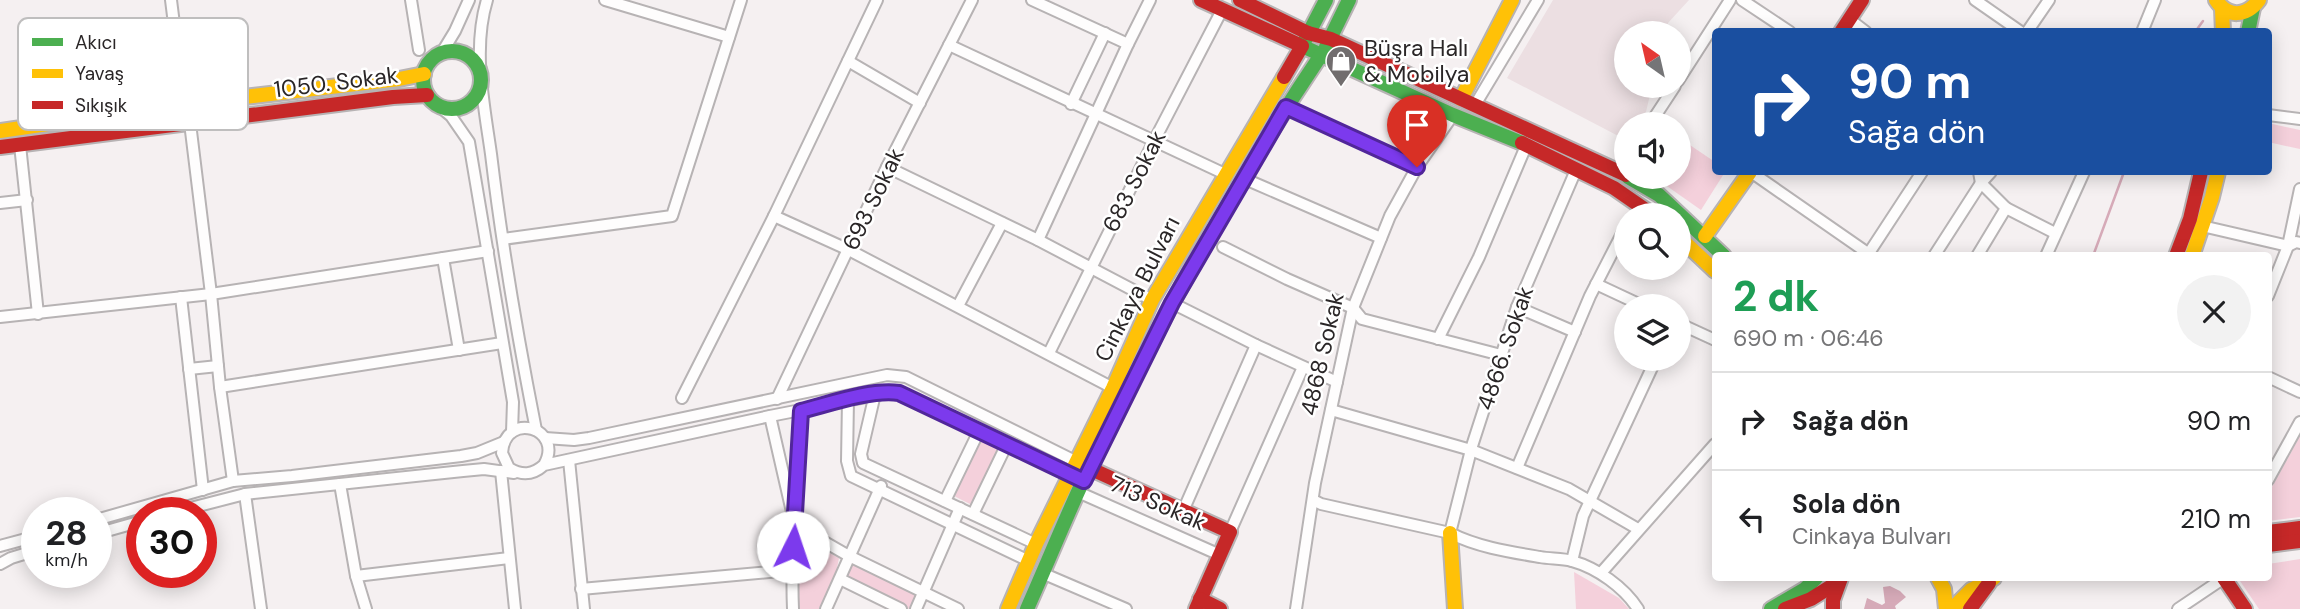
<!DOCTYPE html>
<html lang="tr">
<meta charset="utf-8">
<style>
body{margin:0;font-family:"DM Sans",sans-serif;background:#f2f2f2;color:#202124;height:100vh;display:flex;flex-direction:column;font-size:26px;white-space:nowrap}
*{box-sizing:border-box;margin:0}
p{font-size:23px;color:#757577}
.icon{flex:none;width:38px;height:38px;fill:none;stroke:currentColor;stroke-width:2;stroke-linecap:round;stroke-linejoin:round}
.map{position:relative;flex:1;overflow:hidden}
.side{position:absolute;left:1712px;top:252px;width:560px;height:329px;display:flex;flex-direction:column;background:#fff;border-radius:7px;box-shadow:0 4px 18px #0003}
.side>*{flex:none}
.hud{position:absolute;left:1712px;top:28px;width:560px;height:147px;border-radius:7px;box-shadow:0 4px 18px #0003;background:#1a4fa0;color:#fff;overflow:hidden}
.needle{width:46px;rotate:326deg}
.tools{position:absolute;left:1614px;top:21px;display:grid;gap:14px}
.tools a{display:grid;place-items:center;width:77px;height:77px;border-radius:50%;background:#fff;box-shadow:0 4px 18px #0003;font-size:35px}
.speed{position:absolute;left:21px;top:497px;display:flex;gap:14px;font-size:35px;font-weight:700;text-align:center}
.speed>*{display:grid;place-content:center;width:91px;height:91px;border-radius:50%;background:#fff;box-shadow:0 4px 18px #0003;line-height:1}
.speed small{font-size:18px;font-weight:400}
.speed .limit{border:10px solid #d22;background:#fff;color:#111}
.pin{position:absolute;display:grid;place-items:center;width:60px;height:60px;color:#fff;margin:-72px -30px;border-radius:50% 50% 50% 0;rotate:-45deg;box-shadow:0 0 7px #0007}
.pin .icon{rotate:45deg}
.me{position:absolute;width:77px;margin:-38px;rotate:4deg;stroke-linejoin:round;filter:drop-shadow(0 0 5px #0008)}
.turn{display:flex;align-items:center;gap:24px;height:147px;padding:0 21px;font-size:32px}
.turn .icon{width:91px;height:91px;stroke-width:2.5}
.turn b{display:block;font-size:49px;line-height:60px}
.round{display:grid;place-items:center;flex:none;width:74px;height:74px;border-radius:37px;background:#f2f2f2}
.headline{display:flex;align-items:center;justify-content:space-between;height:119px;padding:0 21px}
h1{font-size:42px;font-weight:800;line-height:52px;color:#1e9e55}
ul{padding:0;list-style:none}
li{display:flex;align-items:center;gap:21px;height:98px;padding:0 21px;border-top:2px solid #e0e0e0}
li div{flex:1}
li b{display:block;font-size:26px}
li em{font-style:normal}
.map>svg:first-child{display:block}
.built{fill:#ecdfe2}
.green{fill:#f4d0db}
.water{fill:#d6aab8}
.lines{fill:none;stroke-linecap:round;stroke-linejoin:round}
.stream{stroke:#d6aab8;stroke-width:2.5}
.street-casing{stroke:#b7b3b4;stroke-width:14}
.fast-casing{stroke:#b7b3b4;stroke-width:18}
.slow-casing{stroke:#b7b3b4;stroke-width:18}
.jam-casing{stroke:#b7b3b4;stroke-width:18}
.street{stroke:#fefdfd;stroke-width:10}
.fast{stroke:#4caf50;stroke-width:14}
.slow{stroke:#ffc107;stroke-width:14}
.jam{stroke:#c62828;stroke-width:14}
.route-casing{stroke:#51269a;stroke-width:18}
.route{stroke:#7c3aed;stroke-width:12}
.labels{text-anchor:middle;stroke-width:5;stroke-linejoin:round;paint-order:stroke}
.poi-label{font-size:23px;fill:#2a2627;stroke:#fff;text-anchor:start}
.street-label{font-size:23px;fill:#2a2627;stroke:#fff}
.key{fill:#fff;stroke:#bfbebe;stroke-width:2}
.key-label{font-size:19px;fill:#2a2627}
</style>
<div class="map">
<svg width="2300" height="609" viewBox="0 0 2300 609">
<rect width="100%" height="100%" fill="#f5f0f1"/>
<path class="built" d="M1553,0H1689L1668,23L1665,33H1626V86H1652L1646,112L1638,124H1626V140L1507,78Z"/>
<g class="green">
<path d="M2268,123L2300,130V149L2268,142Z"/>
<path d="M1678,137L1715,162V172H1725L1701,210L1654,177H1678Z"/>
<path d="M2300,436V517L2268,521V494Z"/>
<path d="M979,439L998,448L999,453L974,506L952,495Z"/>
<path d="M814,545L839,558L835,578L819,609H797L800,550Z"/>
<path d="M2300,559V609H2259L2238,578H2268V564Z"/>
<path d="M851,563L916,594L909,609L844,578Z"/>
<path d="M1574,572L1619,598L1629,609H1576Z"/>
</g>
<path class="water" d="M1890,586L1900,591L1906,597L1895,606L1896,609H1864L1867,598L1882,605L1885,603L1883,587Z"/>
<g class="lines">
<g class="stream">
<path d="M2195,32L2203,21"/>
<path d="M2093,256L2124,172"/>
</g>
<g class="street-casing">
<g id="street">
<path d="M171,0L184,104"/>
<path d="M411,0L419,50"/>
<path d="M487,0C472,49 484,104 491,154C502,246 518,339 536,430"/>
<path d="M605,0L729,37"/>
<path d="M1032,0L1128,44"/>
<path d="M1742,0L1790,32"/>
<path d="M1975,0L2021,32"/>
<path d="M1849,19L1866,32"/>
<path d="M2027,32L2049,0"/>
<path d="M2142,32L2155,0"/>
<path d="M949,45L1225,174"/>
<path d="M441,54L455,31L469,0"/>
<path d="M848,61L920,103"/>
<path d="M1678,81L1730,0"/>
<path d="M1071,104L1105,33"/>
<path d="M1475,105L1538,0"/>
<path d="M440,107L451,116L469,142L513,402L512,432"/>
<path d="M1286,107L1417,167"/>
<path d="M2268,115L2300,119"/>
<path d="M190,123L211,294L220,387L233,481"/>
<path d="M1650,124L1675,86"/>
<path d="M20,145L38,314"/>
<path d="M887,167L1038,240L1152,300"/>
<path d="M1751,172L1872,256"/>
<path d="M1245,179L1381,238"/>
<path d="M0,203L27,200"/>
<path d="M2006,208L2055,233"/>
<path d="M774,216L849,250L1113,388"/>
<path d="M2202,226L2288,246L2296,242L2300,243"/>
<path d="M503,239L672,216L741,0"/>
<path d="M1038,240L1128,44L1150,0"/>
<path d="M1223,247L1287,279L1353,308L1362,319L1501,355"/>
<path d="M1867,256L1922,172"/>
<path d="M1934,256L1981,183L1991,172"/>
<path d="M1977,256L2006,208L1981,183L1979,172"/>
<path d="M2046,256L2084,172"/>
<path d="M443,258L459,350"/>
<path d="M1596,284L1643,306"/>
<path d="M2268,296L2288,246L2300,189"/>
<path d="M181,297L203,490"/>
<path d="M1172,303L1256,345L1337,382"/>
<path d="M958,306L1002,223"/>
<path d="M1517,307L1575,332"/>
<path d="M0,317L211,294L488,251"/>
<path d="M1678,323L1715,340"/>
<path d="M1438,339L1479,257L1526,146"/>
<path d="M1049,353L1154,141L1222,10"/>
<path d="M189,369L218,366"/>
<path d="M2268,377L2300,392"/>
<path d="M220,387L502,343"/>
<path d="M875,394L861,454L863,463L1036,544"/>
<path d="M682,398L774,216L877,0"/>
<path d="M777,399L887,167L972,0"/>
<path d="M848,400L847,461L851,476L1029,561"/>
<path d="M1331,410L1471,450L1569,489L1638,529"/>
<path d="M770,416L795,525L849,556L958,609"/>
<path d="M545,438L574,440L589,438L887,375L906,377L1083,465"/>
<path d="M569,460L584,609"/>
<path d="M544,465C565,428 505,410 502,453L509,468C522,476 533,475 544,465L770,416L892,392L909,397L1075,477"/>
<path d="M1517,468L1590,296L1626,226"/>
<path d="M501,471L515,609"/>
<path d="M2268,480L2300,422"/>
<path d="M340,484L356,576L366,609"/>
<path d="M1078,492L1220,555"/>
<path d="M245,494L261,609"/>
<path d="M1313,500L1321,504L1450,533C1477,547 1510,552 1540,557C1550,559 1562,558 1572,561C1597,568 1624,587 1638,609"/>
<path d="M945,501L978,433"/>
<path d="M1183,511L1256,345"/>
<path d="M171,513L245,494L463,471L484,469L514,473"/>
<path d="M973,514L1005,448"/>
<path d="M96,520L233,481L292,476L461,456L477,453L504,442"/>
<path d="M1230,532L1303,367"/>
<path d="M1450,533L1472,446L1517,307L1576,170"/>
<path d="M96,534L142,521"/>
<path d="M0,546L37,536"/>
<path d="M1572,561L1583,516L1656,359"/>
<path d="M0,564L11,558L37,550"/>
<path d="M1042,573L1126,609"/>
<path d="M1601,573L1715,444"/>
<path d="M356,576L509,558"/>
<path d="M840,579L901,609"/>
<path d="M581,589L791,570"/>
<path d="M793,609C790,543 801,477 801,411"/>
<path d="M826,609L881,486"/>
<path d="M916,609L960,508"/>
<path d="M1296,609L1315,483L1353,308L1390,216L1417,167L1453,115"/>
<path d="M2178,609L2224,578"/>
</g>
</g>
<g class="fast-casing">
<g id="fast">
<path d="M1326,0L1302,46L1453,115L1522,143"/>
<path d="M2248,32L2253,8"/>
<path d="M1326,47L1349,0"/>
<circle cx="452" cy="80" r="29"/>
<path d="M1628,177L1659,195L1724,256"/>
<path d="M1027,609C1048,562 1067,514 1089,468C1156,327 1234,184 1321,55"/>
<path d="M1771,609L1805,589L1816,578"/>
</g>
</g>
<g class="slow-casing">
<g id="slow">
<path d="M2216,0C2228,18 2246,17 2259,0"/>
<path d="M2222,9L2223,32"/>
<path d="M1461,99L1512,0"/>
<path d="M0,131L184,104L399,79L424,74"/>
<path d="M1678,236L1715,271"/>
<path d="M1705,236L1750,172"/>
<path d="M2192,256L2212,197L2218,172"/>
<path d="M1450,533L1455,609"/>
<path d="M1938,578L1944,589L1946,609"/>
<path d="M1008,609L1036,544L1113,388L1152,300L1284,77"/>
<path d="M1952,609L1971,590L1994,578"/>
</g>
</g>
<g class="jam-casing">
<g id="jam">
<path d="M1201,0L1302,46L1284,77"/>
<path d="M1240,0L1308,33"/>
<path d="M1841,32L1862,0"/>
<path d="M1308,33L1331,39L1626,175"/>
<path d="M1522,143L1614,188L1653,215"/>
<path d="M0,147L393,97L427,95"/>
<path d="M2176,256L2190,219L2201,172"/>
<path d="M1089,468L1230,532L1196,609"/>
<path d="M2268,532L2300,528"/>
<path d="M2268,545L2300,541"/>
<path d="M2224,578L2245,609"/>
<path d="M1200,599L1220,609"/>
<path d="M1785,609L1811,599L1838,582"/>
<path d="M1833,609V600L1841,578"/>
<path d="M1970,609L1989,583"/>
</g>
</g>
<use href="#street" class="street"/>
<use href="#fast" class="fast"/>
<use href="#slow" class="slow"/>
<use href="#jam" class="jam"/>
</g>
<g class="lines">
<g class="route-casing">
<path id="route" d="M793,547L801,411C829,404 870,389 899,393L1084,481L1172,303L1286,107L1417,167"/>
</g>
<use href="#route" class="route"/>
</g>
<defs>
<g id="shop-pin" transform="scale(1.575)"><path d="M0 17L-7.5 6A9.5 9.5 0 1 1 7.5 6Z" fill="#716d6e" stroke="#fff"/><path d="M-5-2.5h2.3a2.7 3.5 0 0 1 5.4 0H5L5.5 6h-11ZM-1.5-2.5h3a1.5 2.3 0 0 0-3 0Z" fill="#fff"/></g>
</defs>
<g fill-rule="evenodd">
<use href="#shop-pin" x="1341" y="61"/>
</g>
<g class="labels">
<g class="poi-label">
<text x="1364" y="56">Büşra Halı<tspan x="1364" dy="26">&amp; Mobilya</tspan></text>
</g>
<g class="street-label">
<text transform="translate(336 82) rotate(-7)" y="8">1050. Sokak</text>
<text transform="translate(1134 181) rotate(-63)" y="8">683 Sokak</text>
<text transform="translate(873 199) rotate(-64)" y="8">693 Sokak</text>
<text transform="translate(1137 289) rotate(-63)" y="8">Cinkaya Bulvarı</text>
<text transform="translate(1505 348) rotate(-71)" y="8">4866. Sokak</text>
<text transform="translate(1322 354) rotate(-77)" y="8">4868 Sokak</text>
<text transform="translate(1158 503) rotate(24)" y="8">713 Sokak</text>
</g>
</g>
<rect x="18" y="18" width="230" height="112" rx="10" class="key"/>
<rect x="32" y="38" width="31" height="8" fill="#4caf50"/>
<rect x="32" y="69" width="31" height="9" fill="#ffc107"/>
<rect x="32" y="101" width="31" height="8" fill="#c62828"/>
<g class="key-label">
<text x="75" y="49">Akıcı</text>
<text x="75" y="80">Yavaş</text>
<text x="75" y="112">Sıkışık</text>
</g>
</svg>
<div class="tools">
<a><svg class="needle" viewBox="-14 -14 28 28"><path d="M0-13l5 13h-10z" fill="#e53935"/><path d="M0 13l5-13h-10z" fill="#757577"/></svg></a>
<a><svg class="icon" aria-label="sound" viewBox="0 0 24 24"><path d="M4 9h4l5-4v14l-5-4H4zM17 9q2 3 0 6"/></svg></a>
<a><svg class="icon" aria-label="search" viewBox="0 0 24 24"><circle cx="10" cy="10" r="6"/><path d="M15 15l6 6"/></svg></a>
<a><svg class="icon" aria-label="layers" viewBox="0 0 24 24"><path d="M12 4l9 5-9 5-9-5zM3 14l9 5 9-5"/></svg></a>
</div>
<div class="speed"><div>28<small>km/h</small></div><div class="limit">30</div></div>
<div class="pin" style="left:1417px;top:167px;background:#d93025"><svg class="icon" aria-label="arrive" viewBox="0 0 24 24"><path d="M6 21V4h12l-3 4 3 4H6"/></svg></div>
<svg class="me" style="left:793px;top:547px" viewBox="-20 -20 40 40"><circle r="19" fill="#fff"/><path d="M0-13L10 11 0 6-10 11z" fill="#7c3aed"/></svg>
<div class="hud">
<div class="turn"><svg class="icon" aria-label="right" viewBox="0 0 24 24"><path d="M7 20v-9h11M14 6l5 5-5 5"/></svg><div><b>90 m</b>Sağa dön</div></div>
</div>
<section class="side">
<div class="headline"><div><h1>2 dk</h1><p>690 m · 06:46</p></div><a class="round"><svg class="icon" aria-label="close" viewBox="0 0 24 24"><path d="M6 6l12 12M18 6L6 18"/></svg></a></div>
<ul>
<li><svg class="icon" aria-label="right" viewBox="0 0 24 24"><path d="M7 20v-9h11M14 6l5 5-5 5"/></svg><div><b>Sağa dön</b></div><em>90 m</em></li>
<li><svg class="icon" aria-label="left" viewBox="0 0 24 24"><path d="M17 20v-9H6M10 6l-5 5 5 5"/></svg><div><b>Sola dön</b><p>Cinkaya Bulvarı</p></div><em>210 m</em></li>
</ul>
</section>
</div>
